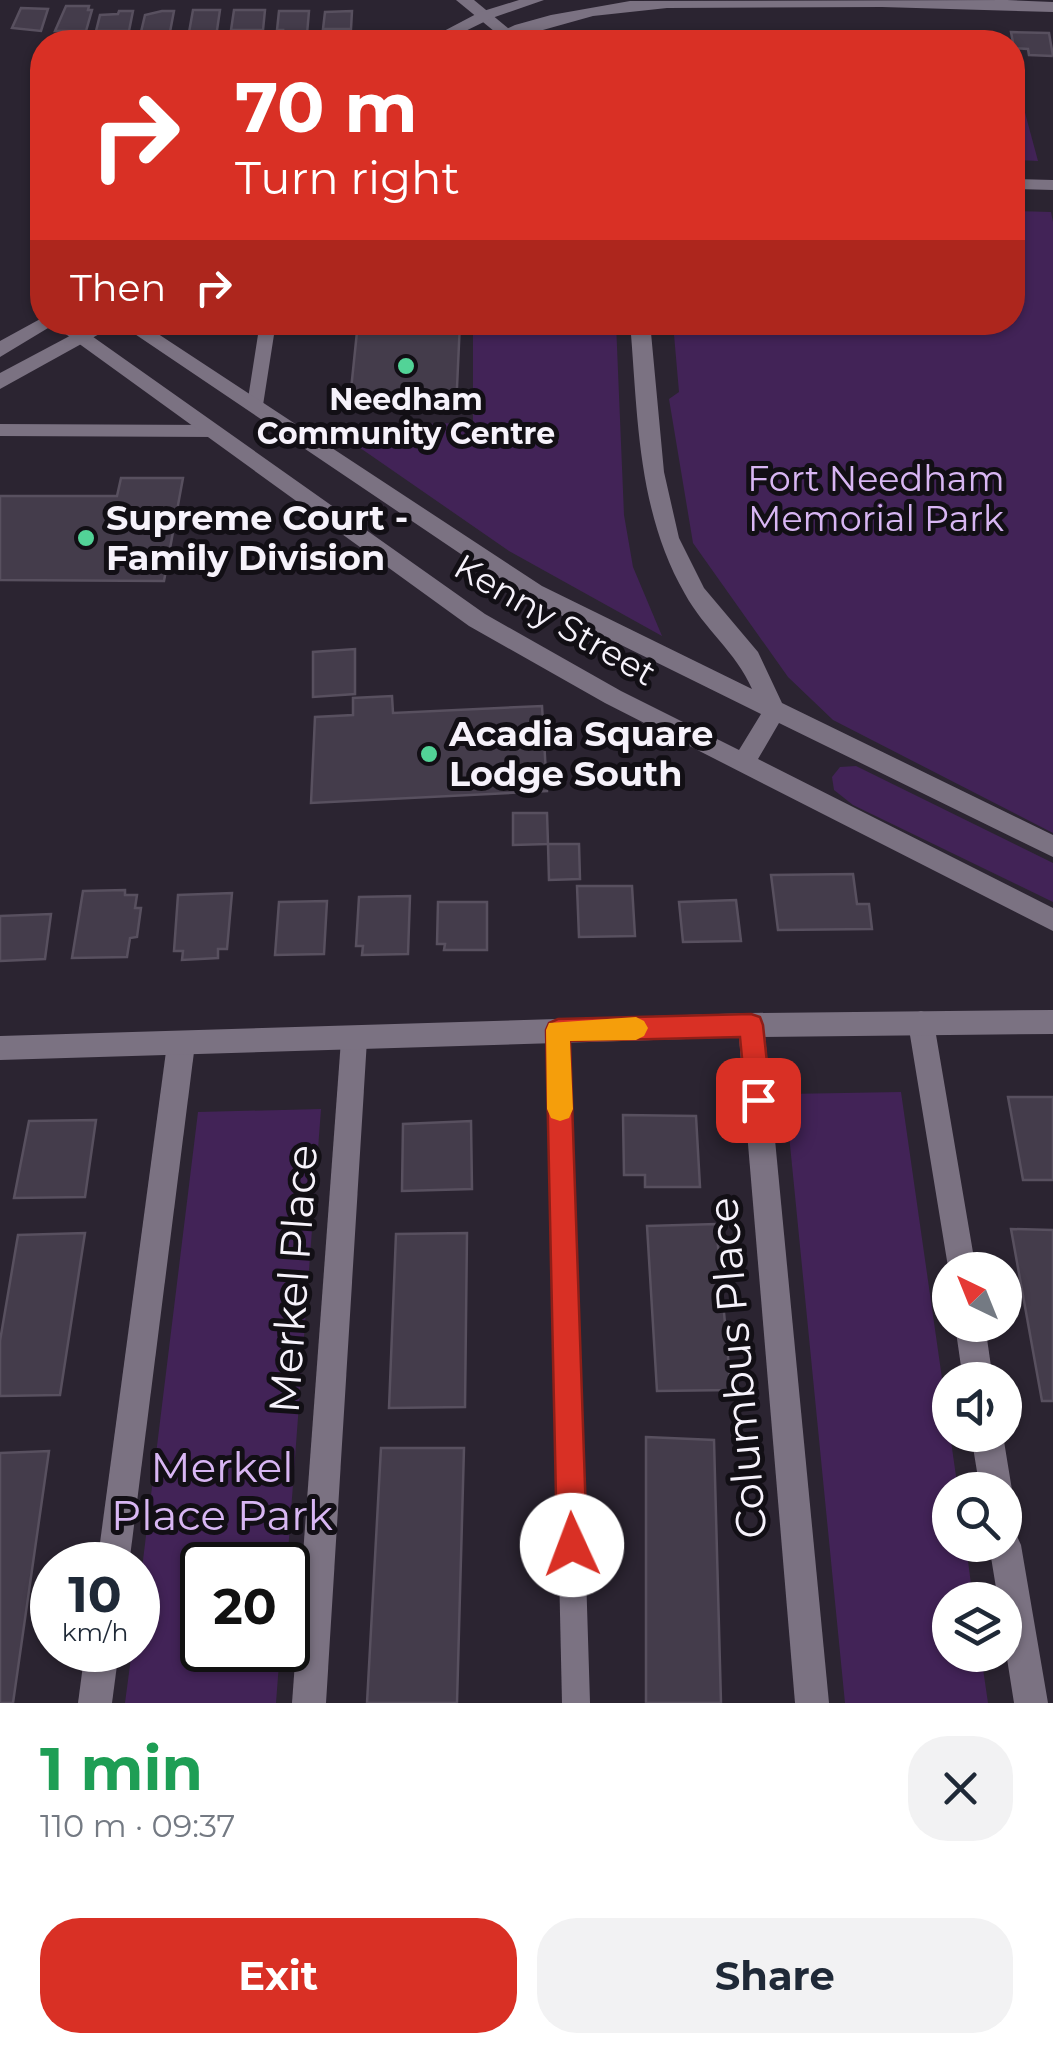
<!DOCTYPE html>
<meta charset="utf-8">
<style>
body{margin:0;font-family:Montserrat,sans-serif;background:#f2f2f3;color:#1f2937;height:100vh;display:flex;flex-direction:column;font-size:38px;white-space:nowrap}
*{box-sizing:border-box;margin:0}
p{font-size:32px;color:#747a83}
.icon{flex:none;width:55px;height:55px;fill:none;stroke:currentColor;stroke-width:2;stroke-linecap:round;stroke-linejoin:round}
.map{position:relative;height:1703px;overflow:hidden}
.drawer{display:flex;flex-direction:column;background:#fff;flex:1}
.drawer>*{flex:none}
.top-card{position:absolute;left:30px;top:30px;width:995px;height:305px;border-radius:40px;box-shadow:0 2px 8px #0004;background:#d93025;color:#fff;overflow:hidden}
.needle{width:65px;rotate:317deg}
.fabs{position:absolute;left:932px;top:1252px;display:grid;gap:20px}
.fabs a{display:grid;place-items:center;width:90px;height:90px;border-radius:50%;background:#fff;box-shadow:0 2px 8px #0004;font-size:50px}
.speed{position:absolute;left:30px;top:1542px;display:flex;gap:20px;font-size:50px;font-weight:700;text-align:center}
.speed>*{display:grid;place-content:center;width:130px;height:130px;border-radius:50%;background:#fff;box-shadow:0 2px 8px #0004;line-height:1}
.speed small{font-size:25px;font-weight:400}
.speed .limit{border:5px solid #111;border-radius:15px;background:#fff;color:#111}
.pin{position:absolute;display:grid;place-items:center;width:85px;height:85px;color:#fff;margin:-42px;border-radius:20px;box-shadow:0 5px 15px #0006}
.me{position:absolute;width:110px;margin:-55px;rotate:358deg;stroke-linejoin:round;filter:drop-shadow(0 0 8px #0008)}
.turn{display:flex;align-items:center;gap:35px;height:210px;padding:0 40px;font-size:45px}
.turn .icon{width:130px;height:130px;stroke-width:2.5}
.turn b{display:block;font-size:70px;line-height:85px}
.then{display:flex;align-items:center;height:95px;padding:0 40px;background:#0003;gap:20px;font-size:38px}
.round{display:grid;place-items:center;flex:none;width:105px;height:105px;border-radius:40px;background:#f2f2f3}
.overview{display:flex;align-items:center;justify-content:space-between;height:170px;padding:0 40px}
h1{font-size:60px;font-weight:700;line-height:75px;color:#1e9e55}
.primary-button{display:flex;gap:20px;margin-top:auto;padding:20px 40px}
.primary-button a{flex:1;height:115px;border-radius:40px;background:#d93025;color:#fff;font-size:40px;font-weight:700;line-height:115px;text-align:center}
.primary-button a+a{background:#f2f2f3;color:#1f2937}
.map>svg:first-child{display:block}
.green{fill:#422357}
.building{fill:#443c4b;stroke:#58505f;stroke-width:2.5}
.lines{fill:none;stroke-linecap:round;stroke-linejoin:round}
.lane{fill:#7b7282;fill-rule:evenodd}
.street{fill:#7b7282;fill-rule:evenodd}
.secondary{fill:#7b7282;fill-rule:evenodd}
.route{fill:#d93025;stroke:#8d1f18;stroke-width:2.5}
.slow{fill:#f59e0b}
.poi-dot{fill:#52d397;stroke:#120f15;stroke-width:4}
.labels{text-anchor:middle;stroke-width:10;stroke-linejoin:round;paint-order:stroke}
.far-poi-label{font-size:30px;font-weight:bold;fill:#f6f2fb;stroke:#120f15}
.park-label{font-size:35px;fill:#d8b6f3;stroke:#120f15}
.poi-label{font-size:35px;font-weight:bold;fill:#f6f2fb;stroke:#120f15;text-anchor:start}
.street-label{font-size:35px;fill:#f6f2fb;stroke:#120f15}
.near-street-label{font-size:42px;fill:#f6f2fb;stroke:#120f15}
.near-park-label{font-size:42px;fill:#d8b6f3;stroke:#120f15}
</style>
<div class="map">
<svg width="1053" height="1703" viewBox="0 0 1053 1703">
<rect width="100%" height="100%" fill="#2b2431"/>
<g class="green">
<path d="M1013,68L1038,161L1018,160L1020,177H1013Z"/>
<path d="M1013,211L1051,212L1053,222V833L833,720L788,677L693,543L669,399L679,392L673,323L1012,322Z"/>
<path d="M473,323H616L624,515L633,567L662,636L509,551L327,425L473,423Z"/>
<path d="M856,766L1053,863V902L853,805L834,790L832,777L840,767Z"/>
<path d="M901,1092L958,1490H950V1545H966L973,1600H950V1655H981L988,1703H845L785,1094Z"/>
<path d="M321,1109L287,1565H202V1650H280L276,1703H125L132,1650H138V1601L198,1112Z"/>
</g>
<g class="building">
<path d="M66,6H89L88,10H92L86,31H55Z"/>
<path d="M21,8L48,9L41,31L12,28Z"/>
<path d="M193,10H220L216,37L188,38Z"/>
<path d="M234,10H265L263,30H231Z"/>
<path d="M119,11H133L129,31H96L100,15L118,14Z"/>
<path d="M162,11H174L170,32H141L145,15Z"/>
<path d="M279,11H309L307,34H282L283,30H277Z"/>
<path d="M352,11L351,29H323L325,12Z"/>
<path d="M1011,32L1049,33L1053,56L1029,55L1028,49L1014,48Z"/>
<path d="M358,322H460L456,409H349Z"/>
<path d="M121,478H183L164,581L0,580V496H117Z"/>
<path d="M355,649V694L313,697V652Z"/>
<path d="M392,696L393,713L542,706L547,791L311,803L315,717L353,715V698Z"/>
<path d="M513,813H547L548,844L513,845Z"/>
<path d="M548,844H579L580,879L549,880Z"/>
<path d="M853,874L857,904H869L872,929L778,930L771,875Z"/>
<path d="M577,886H632L635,936L579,937Z"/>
<path d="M125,890V895H137L135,908H141L137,937L130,938L127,957L72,958L83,891Z"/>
<path d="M232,893L227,949H218V958L182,960L183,951H174L178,895Z"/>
<path d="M410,896L408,954L362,955L363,946H356L359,897Z"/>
<path d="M736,900L741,941L683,942L679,902Z"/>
<path d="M327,901L324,954L275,955L279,902Z"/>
<path d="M438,902H487V950H444L445,944H437Z"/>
<path d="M51,914L45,959L0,961V916Z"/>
<path d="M1008,1097H1053V1180H1023Z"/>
<path d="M623,1115L696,1116L700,1187H645V1175H624Z"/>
<path d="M96,1120L85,1197L14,1198L29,1121Z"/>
<path d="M471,1121L472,1189L402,1191L403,1124Z"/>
<path d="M716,1224L731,1390L657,1391L647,1226Z"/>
<path d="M1011,1229L1053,1230V1401H1042Z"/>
<path d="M85,1233L60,1395L0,1396V1341L18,1235Z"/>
<path d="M467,1233L465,1407L389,1408L396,1234Z"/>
<path d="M646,1437L714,1440L721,1703H646Z"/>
<path d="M381,1448H464L457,1703H367Z"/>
<path d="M49,1451L13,1703H0V1453Z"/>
</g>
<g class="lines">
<g class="lane">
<path d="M260,322H276L263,405L255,411L247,405Z"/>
<path d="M0,424L215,425L223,431L215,437L0,436Z"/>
<path d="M558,1021L566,1024L569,1031L590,1703H562L547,1031L550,1024Z"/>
</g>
<g class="street">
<path d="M456,0H474L514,33L500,36Z"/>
<path d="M1012,179L1053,180V190L1012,189Z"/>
<path d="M49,322H72L485,614L621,691L739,750L761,714L526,598L117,322H140L542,586L752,689C736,652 704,629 685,594C637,511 638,416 630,322H650L664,472L679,538L704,588L758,652L782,703L1053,835V857L779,723L758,759L1053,908V931L605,703L469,626Z"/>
<path d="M921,1011L930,1014L934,1023L976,1270H950V1279L908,1023L912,1014Z"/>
<path d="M751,1013L760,1016L764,1025L829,1703H795L738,1025L742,1016Z"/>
<path d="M354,1028L364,1031L367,1040L326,1703H292L341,1040L344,1031Z"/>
<path d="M181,1032L191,1035L195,1044L129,1565H97L167,1044L171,1035Z"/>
<path d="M955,1325H985L993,1380H963Z"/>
<path d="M971,1435H1003L1012,1490L1007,1501L1005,1490H980Z"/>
<path d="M1005,1529L1016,1534L1021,1545L1048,1703H1014L1005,1646V1600H998L989,1545H1005Z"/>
<path d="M85,1650H119L112,1703H78Z"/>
</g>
<g class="secondary">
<path d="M519,0H544L492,18L443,42H423L480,12Z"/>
<path d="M1007,0L1053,2V12L882,7L667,8L593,16L500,42H479L515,25L551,15L630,1Z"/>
<path d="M42,318V322H58L0,357V341Z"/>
<path d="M96,322H121L0,389V373Z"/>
<path d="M1053,1010V1034L751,1037L0,1060V1036L751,1013Z"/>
</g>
</g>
<path class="route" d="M751,1014L760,1017L763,1025L771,1100L767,1109L758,1112L749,1109L746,1100L740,1037L570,1041L587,1545L582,1555L572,1559L562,1555L557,1545L546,1030L549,1023L558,1019Z"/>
<path class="slow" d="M636,1017L644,1021L648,1028L644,1036L636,1040L570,1041L573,1109L569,1118L560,1121L551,1118L547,1109L546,1030L549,1023Z"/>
<g class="poi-dot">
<circle cx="406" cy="366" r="10"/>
<circle cx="86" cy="538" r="10"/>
<circle cx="429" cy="754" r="10"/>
</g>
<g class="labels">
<g class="far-poi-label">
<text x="406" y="410">Needham<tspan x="406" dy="34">Community Centre</tspan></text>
</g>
<g class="park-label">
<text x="876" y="491">Fort Needham<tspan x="876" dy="40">Memorial Park</tspan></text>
</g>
<g class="poi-label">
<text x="106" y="530">Supreme Court -<tspan x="106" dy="40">Family Division</tspan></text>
<text x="449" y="746">Acadia Square<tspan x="449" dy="40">Lodge South</tspan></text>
</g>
<g class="street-label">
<text transform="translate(555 620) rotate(30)" y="12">Kenny Street</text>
</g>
<g class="near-street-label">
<text transform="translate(293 1279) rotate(-86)" y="15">Merkel Place</text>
<text transform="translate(737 1368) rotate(-95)" y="15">Columbus Place</text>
</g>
<g class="near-park-label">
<text x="222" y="1482">Merkel<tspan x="222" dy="48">Place Park</tspan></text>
</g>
</g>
</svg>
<div class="fabs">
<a><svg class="needle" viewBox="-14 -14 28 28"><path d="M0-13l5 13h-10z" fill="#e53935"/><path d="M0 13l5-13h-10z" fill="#747a83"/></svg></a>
<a><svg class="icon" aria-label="sound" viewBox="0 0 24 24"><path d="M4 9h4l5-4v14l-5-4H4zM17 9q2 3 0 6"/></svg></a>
<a><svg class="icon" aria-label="search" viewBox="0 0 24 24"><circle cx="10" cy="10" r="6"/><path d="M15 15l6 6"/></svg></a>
<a><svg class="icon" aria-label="layers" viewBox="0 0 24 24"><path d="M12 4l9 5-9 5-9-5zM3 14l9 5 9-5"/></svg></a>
</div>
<div class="speed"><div>10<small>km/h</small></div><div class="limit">20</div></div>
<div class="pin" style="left:758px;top:1100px;background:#d93025"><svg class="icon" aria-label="arrive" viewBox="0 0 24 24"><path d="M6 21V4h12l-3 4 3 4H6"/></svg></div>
<svg class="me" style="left:572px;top:1545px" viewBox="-20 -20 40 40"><circle r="19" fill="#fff"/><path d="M0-13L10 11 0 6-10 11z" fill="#d93025"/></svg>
<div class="top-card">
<div class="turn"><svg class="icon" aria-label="right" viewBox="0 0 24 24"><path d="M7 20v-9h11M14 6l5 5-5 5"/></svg><div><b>70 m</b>Turn right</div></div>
<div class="then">Then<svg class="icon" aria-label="right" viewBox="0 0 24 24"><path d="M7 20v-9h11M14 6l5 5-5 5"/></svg></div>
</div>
</div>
<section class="drawer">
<div class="overview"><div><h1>1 min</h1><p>110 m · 09:37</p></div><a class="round"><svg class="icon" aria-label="close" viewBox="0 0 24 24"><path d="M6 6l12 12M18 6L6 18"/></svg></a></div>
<div class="primary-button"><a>Exit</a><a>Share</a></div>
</section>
